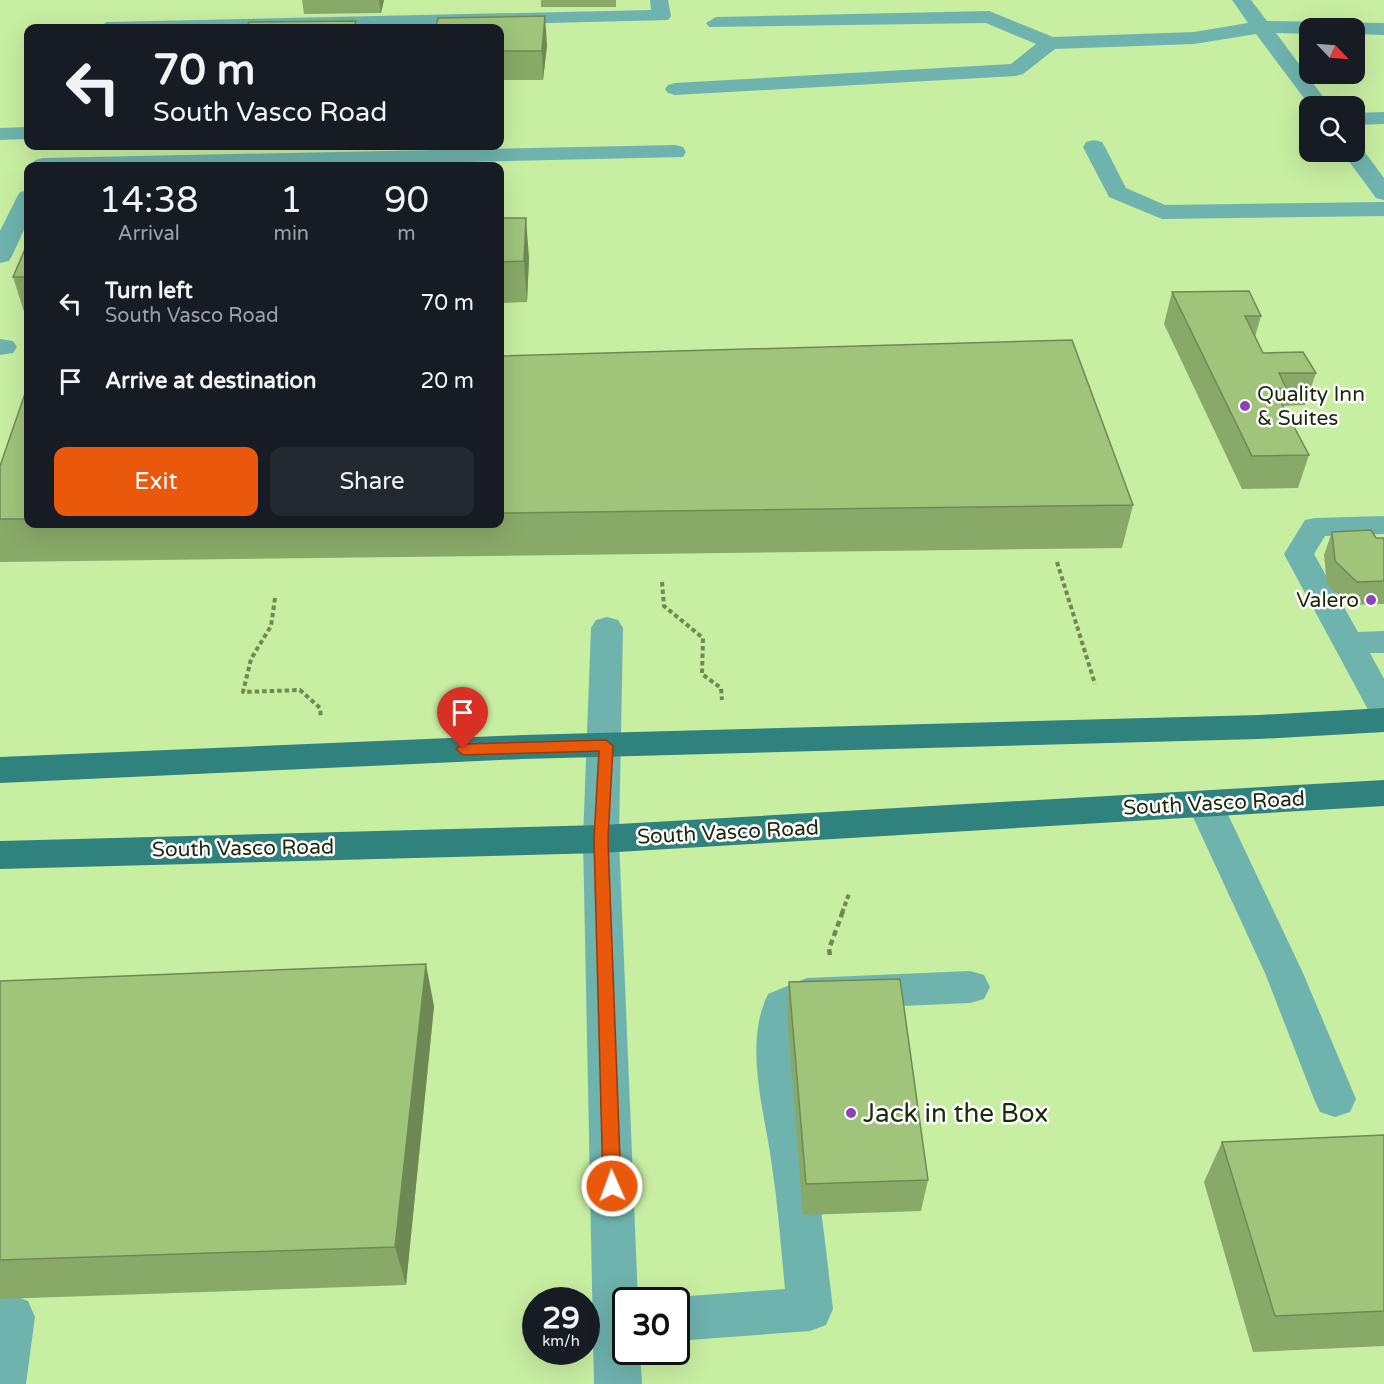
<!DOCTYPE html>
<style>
body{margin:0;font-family:"Varela Round",sans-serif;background:#242831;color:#f1f3f6;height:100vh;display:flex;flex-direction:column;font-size:22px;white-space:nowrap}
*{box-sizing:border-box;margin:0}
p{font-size:20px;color:#9ea1a6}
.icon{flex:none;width:33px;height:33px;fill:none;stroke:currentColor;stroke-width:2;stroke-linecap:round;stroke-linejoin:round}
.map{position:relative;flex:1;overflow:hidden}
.side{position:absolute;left:24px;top:162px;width:480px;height:366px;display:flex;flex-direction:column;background:#171b24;border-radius:12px;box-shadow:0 6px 24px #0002}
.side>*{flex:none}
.hud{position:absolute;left:24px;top:24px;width:480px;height:126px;border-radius:12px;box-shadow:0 6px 24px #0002;background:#171b24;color:#f1f3f6;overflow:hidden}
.needle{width:39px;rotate:115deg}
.controls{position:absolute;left:1299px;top:18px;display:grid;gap:12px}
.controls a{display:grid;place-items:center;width:66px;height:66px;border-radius:12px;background:#171b24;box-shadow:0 6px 24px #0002;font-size:30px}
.speed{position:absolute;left:522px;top:1287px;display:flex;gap:12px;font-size:30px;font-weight:700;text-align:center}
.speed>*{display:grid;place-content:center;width:78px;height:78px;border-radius:50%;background:#171b24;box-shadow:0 6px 24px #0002;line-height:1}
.speed small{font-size:15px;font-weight:400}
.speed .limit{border:3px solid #111;border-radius:9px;background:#fff;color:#111}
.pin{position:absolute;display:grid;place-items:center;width:51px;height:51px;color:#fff;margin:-62px -26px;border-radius:50% 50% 50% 0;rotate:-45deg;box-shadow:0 0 6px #0007}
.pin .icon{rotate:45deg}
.me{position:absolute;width:66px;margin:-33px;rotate:358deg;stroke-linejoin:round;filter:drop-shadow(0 0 4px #0008)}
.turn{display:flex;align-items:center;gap:21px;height:126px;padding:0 30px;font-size:27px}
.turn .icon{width:78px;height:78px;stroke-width:2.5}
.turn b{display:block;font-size:42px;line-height:51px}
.eta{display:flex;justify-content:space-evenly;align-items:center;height:102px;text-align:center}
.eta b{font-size:36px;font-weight:600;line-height:42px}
.action{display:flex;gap:12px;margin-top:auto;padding:12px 30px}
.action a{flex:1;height:69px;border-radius:12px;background:#ea580c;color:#fff;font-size:24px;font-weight:600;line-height:69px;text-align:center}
.action a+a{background:#242831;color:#f1f3f6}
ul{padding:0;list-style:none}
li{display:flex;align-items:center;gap:18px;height:78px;padding:0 30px}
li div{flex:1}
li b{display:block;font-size:22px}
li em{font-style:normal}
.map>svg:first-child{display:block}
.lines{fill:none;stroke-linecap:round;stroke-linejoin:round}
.path-far1{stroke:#708954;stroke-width:4;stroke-dasharray:4.5 3;stroke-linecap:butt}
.path{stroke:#708954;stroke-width:4.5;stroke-dasharray:6 4;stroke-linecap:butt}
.minor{fill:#6fb3ae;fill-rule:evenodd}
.major{fill:#30827e;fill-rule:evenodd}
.wall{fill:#89a969}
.shaded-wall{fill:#6f8955}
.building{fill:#9fc47a;stroke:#6f8955;stroke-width:1.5}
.route{fill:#ea580c;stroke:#983908;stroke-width:1.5}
.poi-dot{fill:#8c45b8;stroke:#fff;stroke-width:2}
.labels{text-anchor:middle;stroke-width:5;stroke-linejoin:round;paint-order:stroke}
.poi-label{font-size:21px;fill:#1c2a0b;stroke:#fff;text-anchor:start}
.street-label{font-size:21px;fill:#1c2a0b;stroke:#fff}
.near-poi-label{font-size:26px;fill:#1c2a0b;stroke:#fff;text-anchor:start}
</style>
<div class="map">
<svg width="1384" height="1384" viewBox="0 0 1384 1384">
<rect width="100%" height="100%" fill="#c8eea2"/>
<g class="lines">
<g class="path-far1">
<path d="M1057,562L1095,684"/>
<path d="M662,582L664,606L703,638L702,674L721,688L722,700"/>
<path d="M275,598L271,626L251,659L243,692L300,690L320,708L321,718"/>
<path d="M842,913L849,894"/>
</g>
<path class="path" d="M830,955L829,949L843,911"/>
<g class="minor">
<path d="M650,0H668L671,16L668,20L352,28H97L107,22L651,10Z"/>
<path d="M1232,0H1251L1267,21L1384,23V35L1354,34V28H1310V34L1276,33L1330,106H1310L1256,34L1194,44L1055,49L1023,74L1016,76L675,95L668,93L665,89L668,85L675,83L1011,64L1036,44L986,23L709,27L706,23L716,17L989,11L1053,37L1194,32L1248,23Z"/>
<path d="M1384,112V124L1354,125V113Z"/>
<path d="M28,127V139L0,140V128Z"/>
<path d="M1094,140L1102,142L1105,147L1126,188L1165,205L1384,202V216L1162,219L1109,197L1083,147L1086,142Z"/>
<path d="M675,145L683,147L686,152L683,157L293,166L32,165L35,160L43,158Z"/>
<path d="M1354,146L1361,147L1384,178V200L1376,198L1342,152H1354Z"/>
<path d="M28,190V221L12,256L9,261L0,263V231L17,197L20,192Z"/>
<path d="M0,339L13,341L17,347L13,353L0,355Z"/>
<path d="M1384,516V534L1325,536L1314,554L1358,632L1384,631V653H1370L1384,679V721L1372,717L1284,554L1305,520L1315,518Z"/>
<path d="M607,617L618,620L623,628L619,839L638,1300H626V1352H640L642,1384H594L583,839L591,628L596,620Z"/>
<path d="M1205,791L1217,795L1223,804L1303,973L1356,1099L1350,1112L1335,1117L1320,1112L1314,1099L1265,973L1187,804L1193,795Z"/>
<path d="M970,971L984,975L990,987L984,999L970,1003L811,1010L800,1016C793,1065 807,1114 814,1162C822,1211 827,1260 833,1309L826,1325L810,1331L676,1341V1300H666L676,1297L785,1289C781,1248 778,1206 772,1166C765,1112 743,1045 768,994L807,978Z"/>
<path d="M12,1295L28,1301L35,1317L26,1384H0V1299Z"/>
</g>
<g class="major">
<path d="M1384,708V732L1259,739L523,759L0,783V757L523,735L1259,715Z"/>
<path d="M1384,780V806L601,853L0,869V841L601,825Z"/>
</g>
</g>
<g class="wall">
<path d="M302,0H384L381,13L304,14Z"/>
<rect x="541" y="0" width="75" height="7"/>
<path d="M500,28L547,45L543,80H500Z"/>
<path d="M500,218L529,258L527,302L500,303Z"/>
<path d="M28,242V318H26L13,277Z"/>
<path d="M1172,292L1261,316L1255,337L1263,353L1316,373L1305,405L1283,406L1309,455L1298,488L1242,489L1164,324Z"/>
<path d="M500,356L1133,505L1122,548L0,562V466L28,385V524H500Z"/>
<path d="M1332,532L1376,538H1384V604L1348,605L1327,584L1324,555Z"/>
<path d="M0,981L434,1006L406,1285L0,1299Z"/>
<path d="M789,982L928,1180L921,1211L803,1215L787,1014Z"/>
<path d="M1384,1135V1346L1253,1352L1204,1182L1222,1142Z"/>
</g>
<g class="shaded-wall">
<path d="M379,0H384L381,13Z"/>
<path d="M545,16L547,45L543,80L542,51Z"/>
<path d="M526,218L529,258L527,302L524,261Z"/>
<path d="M426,964L434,1006L406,1285L395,1247Z"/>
</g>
<g class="building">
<path d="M545,16L542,51H500V28H436L438,18Z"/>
<path d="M356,21L354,28H246L249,22Z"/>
<path d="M500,218H526L524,261L500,262Z"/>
<path d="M28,242V277H13Z"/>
<path d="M1249,291L1261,316H1245L1263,353L1303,352L1316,373H1279L1286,388L1274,389L1309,455L1252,456L1172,292Z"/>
<path d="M1072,340L1133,505L500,513V356Z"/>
<path d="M28,385V519H0V466Z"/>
<path d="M1371,530L1376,538H1384V581L1357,582L1335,561L1332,532Z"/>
<path d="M426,964L395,1247L0,1260V981Z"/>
<path d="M900,979L928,1180L806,1184L789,982Z"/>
<path d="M1384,1135V1311L1275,1316L1222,1142Z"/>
</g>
<path class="route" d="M606,740L613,746L608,839L621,1186L618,1191L612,1194L606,1191L603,1186L594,839L599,751L463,755L456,749L463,744Z"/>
<g class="poi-dot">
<circle cx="1245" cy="406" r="6"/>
<circle cx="1371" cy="600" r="6"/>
<circle cx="851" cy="1113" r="6"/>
</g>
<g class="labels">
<g class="poi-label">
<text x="1257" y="401">Quality Inn<tspan x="1257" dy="24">&amp; Suites</tspan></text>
<text x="1359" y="607" text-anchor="end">Valero</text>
</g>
<g class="street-label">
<text transform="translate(1214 803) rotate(-3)" y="7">South Vasco Road</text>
<text transform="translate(728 832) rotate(-3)" y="7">South Vasco Road</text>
<text transform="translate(243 848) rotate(-1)" y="7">South Vasco Road</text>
</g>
<g class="near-poi-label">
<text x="863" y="1122">Jack in the Box</text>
</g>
</g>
</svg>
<div class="controls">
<a><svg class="needle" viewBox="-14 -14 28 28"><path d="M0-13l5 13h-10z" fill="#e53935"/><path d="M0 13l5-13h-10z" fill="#9ea1a6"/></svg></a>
<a><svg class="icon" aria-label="search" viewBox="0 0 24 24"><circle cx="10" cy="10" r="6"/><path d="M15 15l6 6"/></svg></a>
</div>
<div class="speed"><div>29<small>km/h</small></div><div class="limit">30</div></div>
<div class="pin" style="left:463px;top:749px;background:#d93025"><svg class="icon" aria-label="arrive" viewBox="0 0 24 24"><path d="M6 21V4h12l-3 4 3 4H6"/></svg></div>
<svg class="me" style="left:612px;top:1186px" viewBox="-20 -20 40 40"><circle r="17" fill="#ea580c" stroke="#fff" stroke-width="3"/><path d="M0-11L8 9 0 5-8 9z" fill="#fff"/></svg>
<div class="hud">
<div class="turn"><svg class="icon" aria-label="left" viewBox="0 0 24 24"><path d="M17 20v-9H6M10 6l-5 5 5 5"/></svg><div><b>70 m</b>South Vasco Road</div></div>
</div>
<section class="side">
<div class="eta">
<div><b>14:38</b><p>Arrival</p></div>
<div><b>1</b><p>min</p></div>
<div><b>90</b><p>m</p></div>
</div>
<ul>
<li><svg class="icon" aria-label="left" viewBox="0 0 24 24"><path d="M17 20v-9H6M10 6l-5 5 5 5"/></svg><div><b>Turn left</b><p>South Vasco Road</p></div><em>70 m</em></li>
<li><svg class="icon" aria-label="arrive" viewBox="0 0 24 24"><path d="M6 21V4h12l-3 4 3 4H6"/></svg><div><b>Arrive at destination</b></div><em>20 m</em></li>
</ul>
<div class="action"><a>Exit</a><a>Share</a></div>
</section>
</div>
